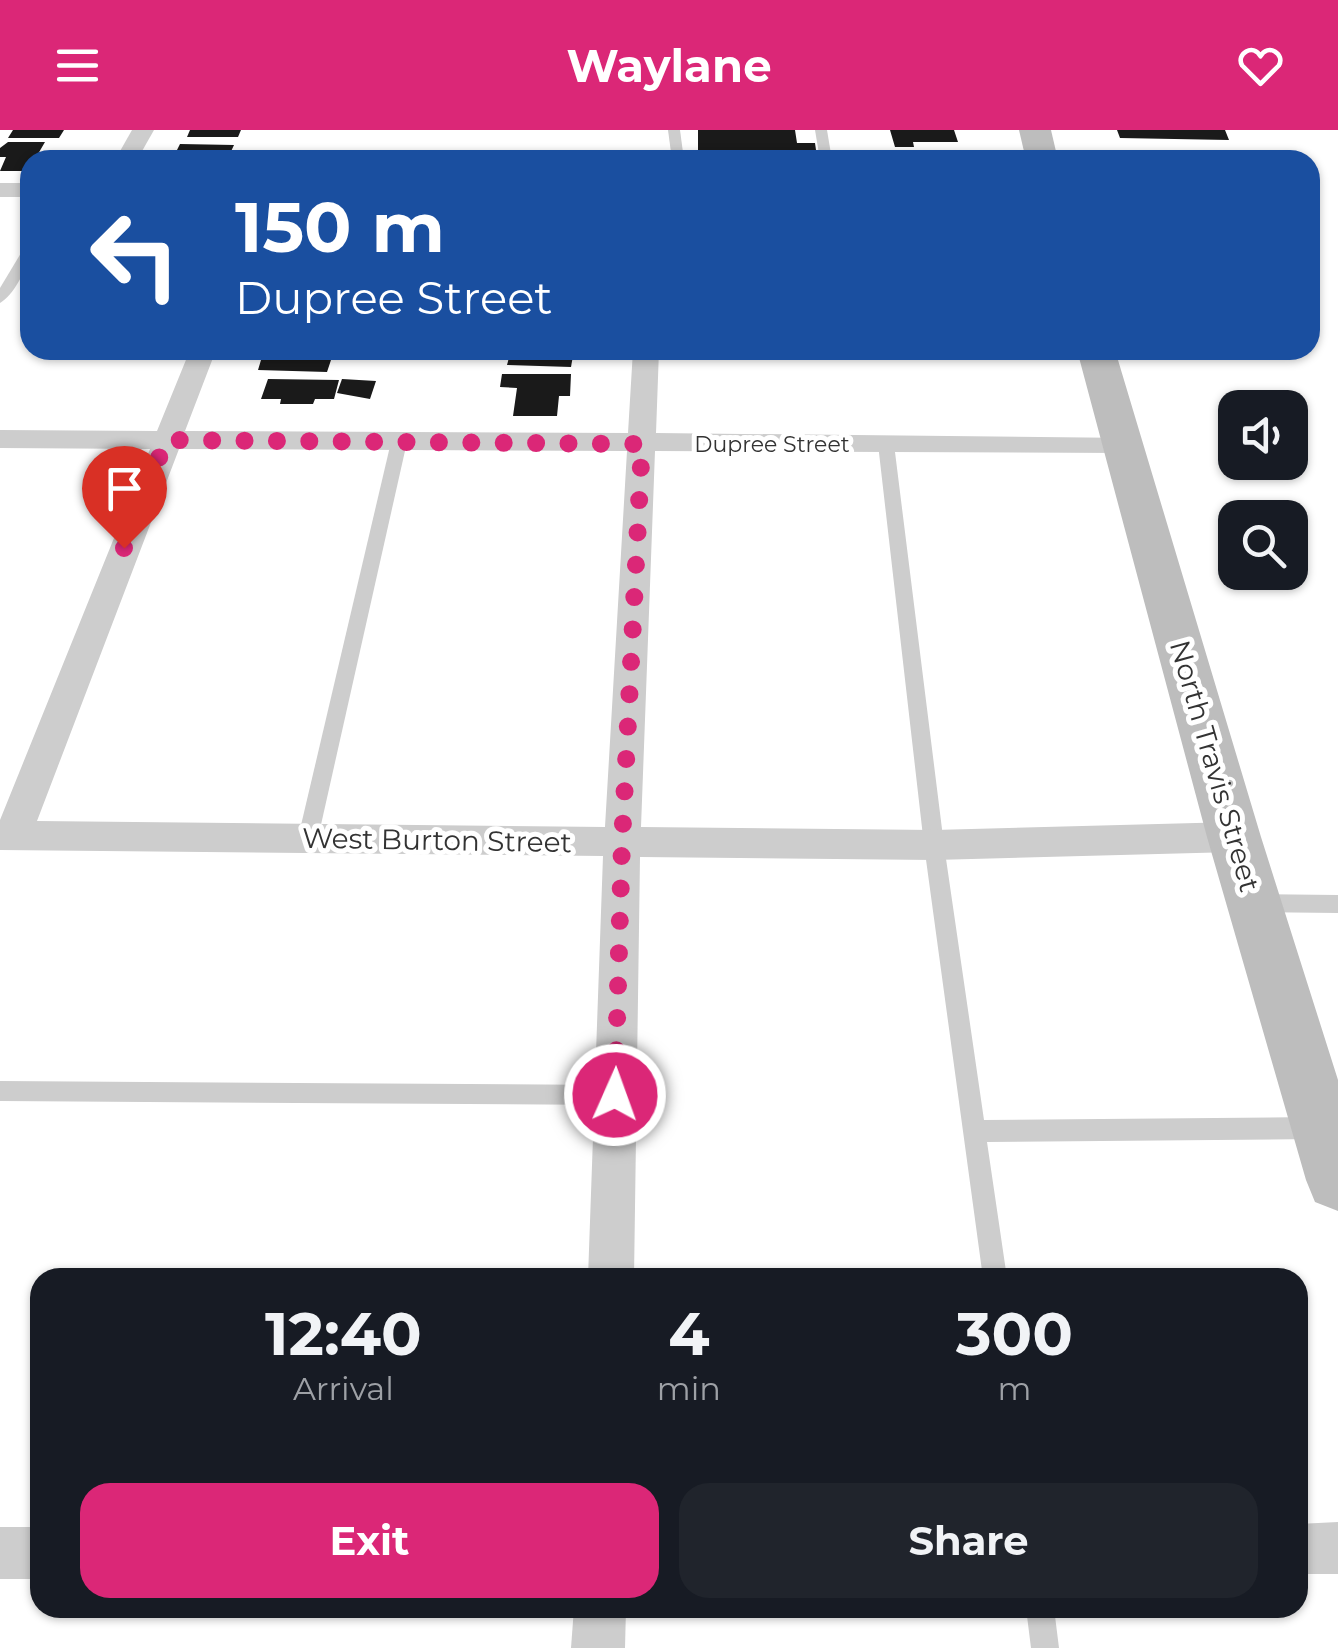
<!DOCTYPE html>
<style>
body{margin:0;font-family:Montserrat,sans-serif;background:#20242c;color:#f1f3f6;height:100vh;display:flex;flex-direction:column;font-size:38px;white-space:nowrap}
*{box-sizing:border-box;margin:0}
p{font-size:32px;color:#9ea1a6}
.icon{flex:none;width:55px;height:55px;fill:none;stroke:currentColor;stroke-width:2;stroke-linecap:round;stroke-linejoin:round}
.map{position:relative;flex:1;overflow:hidden}
.drawer{position:absolute;left:30px;top:1138px;width:1278px;height:350px;display:flex;flex-direction:column;background:#171b24;border-radius:30px;box-shadow:0 2px 8px #0004}
.drawer>*{flex:none}
.banner{position:absolute;left:20px;top:20px;width:1300px;height:210px;border-radius:30px;box-shadow:0 2px 8px #0004;background:#1a4fa0;color:#fff;overflow:hidden}
.buttons{position:absolute;left:1218px;top:260px;display:grid;gap:20px}
.buttons a{display:grid;place-items:center;width:90px;height:90px;border-radius:20px;background:#171b24;box-shadow:0 2px 8px #0004;font-size:50px}
.pin{position:absolute;display:grid;place-items:center;width:85px;height:85px;color:#fff;margin:-102px -42px;border-radius:50% 50% 50% 0;rotate:-45deg;box-shadow:0 0 10px #0007}
.pin .icon{rotate:45deg}
.me{position:absolute;width:110px;margin:-55px;rotate:2deg;stroke-linejoin:round;filter:drop-shadow(0 0 8px #0008)}
.turn{display:flex;align-items:center;gap:35px;height:210px;padding:0 50px;font-size:45px}
.turn .icon{width:130px;height:130px;stroke-width:2.5}
.turn b{display:block;font-size:70px;line-height:85px}
.eta{display:flex;justify-content:space-evenly;align-items:center;height:170px;text-align:center}
.eta b{font-size:60px;font-weight:700;line-height:70px}
.button{display:flex;gap:20px;margin-top:auto;padding:20px 50px}
.button a{flex:1;height:115px;border-radius:30px;background:#db2777;color:#fff;font-size:40px;font-weight:700;line-height:115px;text-align:center}
.button a+a{background:#20242c;color:#f1f3f6}
header{display:flex;justify-content:space-between;align-items:center;height:130px;padding:0 50px;background:#db2777;color:#fff;font-size:45px;font-weight:700}
.map>svg:first-child{display:block}
.building{fill:#1a1a1a}
.lines{fill:none;stroke-linecap:round;stroke-linejoin:round}
.lane{fill:#cdcdcd;fill-rule:evenodd}
.street{fill:#cdcdcd;fill-rule:evenodd}
.secondary{fill:#bdbdbd;fill-rule:evenodd}
.route{stroke:#db2777;stroke-width:18;stroke-dasharray:0 32.4}
.labels{text-anchor:middle;stroke-width:10;stroke-linejoin:round;paint-order:stroke}
.far-street-label{font-size:22px;fill:#333;stroke:#fff}
.street-label{font-size:28px;fill:#333;stroke:#fff}
</style>
<header><svg class="icon" aria-label="menu" viewBox="0 0 24 24"><path d="M4 6h16M4 12h16M4 18h16"/></svg>Waylane<svg class="icon" aria-label="heart" viewBox="0 0 24 24"><path d="M12 20l-8-8c-3-5 5-10 8-4 3-6 11-1 8 4z"/></svg></header>
<div class="map">
<svg width="1338" height="1518" viewBox="0 0 1338 1518">
<rect width="100%" height="100%" fill="#fff"/>
<g class="building">
<path d="M13,0H64L59,8H8Z"/>
<path d="M190,0H241L238,7H187Z"/>
<path d="M698,0H795L797,13H815L817,27L698,30Z"/>
<path d="M890,0H954L958,12H913L914,17H895Z"/>
<path d="M1117,0H1225L1229,10L1120,8Z"/>
<path d="M8,12H45L38,24H57L53,30H30V41H0L6,27H0V18Z"/>
<path d="M180,14L234,15L227,30H172Z"/>
<path d="M251,220H328L324,229L331,230L327,242L258,240L261,230H247Z"/>
<path d="M511,220H574L571,237L507,235Z"/>
<path d="M502,244H571L570,266H559L557,286H513L517,258L500,257Z"/>
<path d="M268,249L339,250L334,269H315L313,274H280L281,269H261Z"/>
<path d="M342,249L376,251L370,269L337,263Z"/>
</g>
<g class="lines">
<g class="lane">
<path d="M668,0H680L684,30H672Z"/>
<path d="M815,0H827L832,30H820Z"/>
<path d="M30,114C30,134 16,163 0,173V158L24,118Z"/>
<path d="M399,307L407,312L318,708L315,714H301L298,708L391,312Z"/>
<path d="M886,309L894,314L944,715L984,990L1315,987L1323,990L1326,998L1323,1006L1315,1009L987,1012L1007,1148H983L924,715L878,314Z"/>
<path d="M1257,764L1338,765V783L1257,782L1250,779L1247,773L1250,767Z"/>
<path d="M0,951L615,955L623,958L626,965L623,972L615,975L0,971Z"/>
<path d="M1026,1478H1054L1059,1518H1031Z"/>
</g>
<g class="street">
<path d="M132,0H154L137,30H115Z"/>
<rect x="0" y="53" width="30" height="14"/>
<path d="M190,220H216L185,301L628,303L633,220H659L656,303L1133,308L1137,314L1133,320L1123,323L655,321L641,697L934,700L1234,692L1247,697L1252,707L1247,717L1234,722L934,730L640,727L634,1148H588L603,726L0,720V690L150,319L0,318V300L157,301ZM179,319L627,321L605,697L37,691Z"/>
<path d="M1338,1392V1444H1298V1394Z"/>
<rect x="0" y="1397" width="40" height="52"/>
<path d="M574,1478H626L625,1518H571Z"/>
</g>
<g class="secondary">
<path d="M1019,0H1051L1058,30H1026Z"/>
<path d="M1077,220H1115L1261,707L1338,950V1081L1315,1072L1306,1050L1207,707Z"/>
</g>
</g>
<g class="lines">
<path class="route" d="M124,418L166,310L642,314L622,712L615,965"/>
</g>
<g class="labels">
<g class="far-street-label">
<text x="772" y="322">Dupree Street</text>
</g>
<g class="street-label">
<text transform="translate(1215 636) rotate(74)" y="10">North Travis Street</text>
<text transform="translate(437 710) rotate(1)" y="10">West Burton Street</text>
</g>
</g>
</svg>
<div class="buttons">
<a><svg class="icon" aria-label="sound" viewBox="0 0 24 24"><path d="M4 9h4l5-4v14l-5-4H4zM17 9q2 3 0 6"/></svg></a>
<a><svg class="icon" aria-label="search" viewBox="0 0 24 24"><circle cx="10" cy="10" r="6"/><path d="M15 15l6 6"/></svg></a>
</div>
<div class="pin" style="left:124px;top:418px;background:#d93025"><svg class="icon" aria-label="arrive" viewBox="0 0 24 24"><path d="M6 21V4h12l-3 4 3 4H6"/></svg></div>
<svg class="me" style="left:615px;top:965px" viewBox="-20 -20 40 40"><circle r="17" fill="#db2777" stroke="#fff" stroke-width="3"/><path d="M0-11L8 9 0 5-8 9z" fill="#fff"/></svg>
<div class="banner">
<div class="turn"><svg class="icon" aria-label="left" viewBox="0 0 24 24"><path d="M17 20v-9H6M10 6l-5 5 5 5"/></svg><div><b>150 m</b>Dupree Street</div></div>
</div>
<section class="drawer">
<div class="eta">
<div><b>12:40</b><p>Arrival</p></div>
<div><b>4</b><p>min</p></div>
<div><b>300</b><p>m</p></div>
</div>
<div class="button"><a>Exit</a><a>Share</a></div>
</section>
</div>
